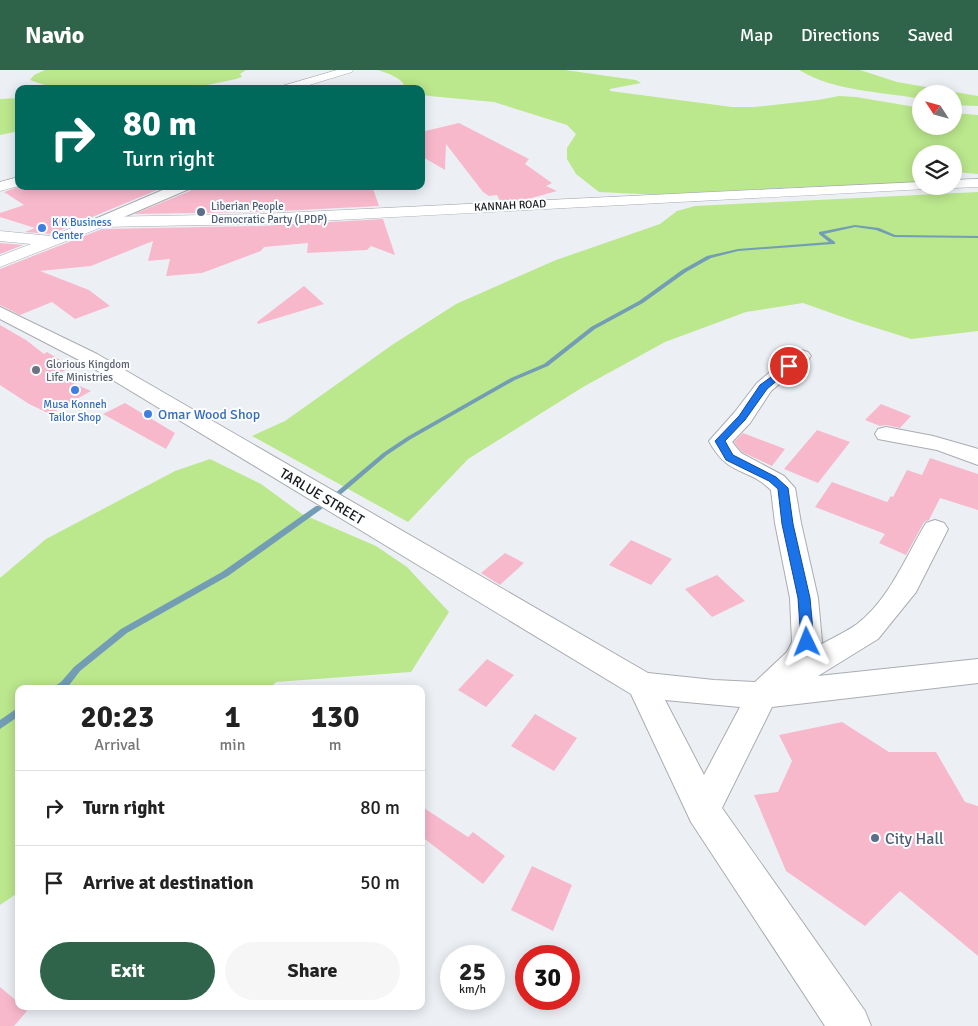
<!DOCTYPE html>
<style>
body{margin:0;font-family:Signika,sans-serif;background:#f6f6f6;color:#222;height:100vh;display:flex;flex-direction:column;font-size:19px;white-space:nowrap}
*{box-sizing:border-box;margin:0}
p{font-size:16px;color:#767676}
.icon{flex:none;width:28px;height:28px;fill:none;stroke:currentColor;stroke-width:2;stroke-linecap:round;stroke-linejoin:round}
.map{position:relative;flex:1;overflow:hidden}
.details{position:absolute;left:15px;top:615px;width:410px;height:325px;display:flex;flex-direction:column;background:#fff;border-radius:10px;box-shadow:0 2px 12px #0003}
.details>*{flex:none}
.guide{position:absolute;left:15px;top:15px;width:410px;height:105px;border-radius:10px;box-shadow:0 2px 12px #0003;background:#00695c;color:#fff;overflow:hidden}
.needle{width:32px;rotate:306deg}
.buttons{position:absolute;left:912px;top:15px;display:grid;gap:10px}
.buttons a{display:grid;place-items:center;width:50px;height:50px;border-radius:50%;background:#fff;box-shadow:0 2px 12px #0003;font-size:25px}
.speed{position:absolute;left:440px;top:875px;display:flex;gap:10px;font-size:25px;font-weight:700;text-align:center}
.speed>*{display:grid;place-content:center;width:65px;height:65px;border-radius:50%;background:#fff;box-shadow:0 2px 12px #0003;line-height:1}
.speed small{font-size:12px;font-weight:400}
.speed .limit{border:8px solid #d22;background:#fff;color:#111}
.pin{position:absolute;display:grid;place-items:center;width:42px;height:42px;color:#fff;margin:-21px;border:2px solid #fff;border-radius:50%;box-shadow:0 1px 5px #0007}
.me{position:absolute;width:55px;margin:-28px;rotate:358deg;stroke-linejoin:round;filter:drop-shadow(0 0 4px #0008)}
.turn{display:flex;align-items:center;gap:18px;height:105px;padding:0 25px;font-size:22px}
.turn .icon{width:65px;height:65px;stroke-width:2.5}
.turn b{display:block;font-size:35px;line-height:42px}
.eta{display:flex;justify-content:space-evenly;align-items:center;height:85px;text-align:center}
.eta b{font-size:30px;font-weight:700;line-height:35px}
.button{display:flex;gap:10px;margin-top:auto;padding:10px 25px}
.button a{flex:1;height:58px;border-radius:30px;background:#30644a;color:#fff;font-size:20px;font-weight:700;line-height:58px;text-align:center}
.button a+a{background:#f6f6f6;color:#222}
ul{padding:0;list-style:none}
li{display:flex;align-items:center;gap:15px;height:75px;padding:0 25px;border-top:1px solid #e0e0e0}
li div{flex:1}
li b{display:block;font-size:19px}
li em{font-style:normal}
header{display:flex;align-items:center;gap:30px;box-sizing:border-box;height:70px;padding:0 25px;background:#30644a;color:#fff}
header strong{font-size:24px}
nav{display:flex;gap:28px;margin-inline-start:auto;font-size:18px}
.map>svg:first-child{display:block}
.green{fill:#bbe78d}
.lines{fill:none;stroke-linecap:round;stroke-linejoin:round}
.stream{fill:#729db5;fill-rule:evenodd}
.building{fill:#f8b8cc}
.street-casing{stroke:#a9acb1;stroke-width:2}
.secondary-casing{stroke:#a9acb1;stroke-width:1}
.street{fill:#fff;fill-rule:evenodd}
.secondary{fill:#fff;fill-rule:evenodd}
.route{fill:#1a73e8;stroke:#114b97}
.service-dot{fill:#5c6f8a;stroke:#fbfdff;stroke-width:2}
.shop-dot{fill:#3f7fe0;stroke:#fbfdff;stroke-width:2}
.worship-dot{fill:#6b7280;stroke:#fbfdff;stroke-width:2}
.labels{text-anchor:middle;stroke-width:4;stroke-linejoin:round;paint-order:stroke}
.far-street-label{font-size:11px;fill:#17191a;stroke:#fbfdff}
.far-service-label{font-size:11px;fill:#4e5e75;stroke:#fbfdff;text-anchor:start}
.far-shop-label{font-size:11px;fill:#366cbe;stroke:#fbfdff;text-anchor:start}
.far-worship-label{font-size:11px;fill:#5b616d;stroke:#fbfdff;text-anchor:start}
.shop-label{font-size:14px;fill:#366cbe;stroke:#fbfdff;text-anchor:start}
.street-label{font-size:14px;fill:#17191a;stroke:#fbfdff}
.near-service-label{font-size:16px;fill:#4e5e75;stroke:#fbfdff;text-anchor:start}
</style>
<header>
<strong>Navio</strong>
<nav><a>Map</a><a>Directions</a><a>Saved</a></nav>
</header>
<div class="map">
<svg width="978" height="956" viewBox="0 0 978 956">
<rect width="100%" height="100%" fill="#ecf0f5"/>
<g class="green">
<path d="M45,0H246L240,4L242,7L236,9L193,18L171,17L160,19H56L30,10L34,5Z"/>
<path d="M378,0H565L636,10L641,13L610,19V21L732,37H754L818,30L839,26L856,27L921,38V56H954V43L978,45V104L954,102V84H921V113L801,117L661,125L599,122L576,104L567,89V78L576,64L567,55L494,32L429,26L421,24V19L406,18C401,7 389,4 378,0Z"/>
<path d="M799,0H860L897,12L978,26V36L954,35V24H921V29C879,21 836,22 799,0Z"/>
<path d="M19,28V61L0,65V29Z"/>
<path d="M978,122V261L911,269L854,251L803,233L746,242L665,272L583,317L468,389L408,452L252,366L285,351L392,275L456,234L556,190L660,154L677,141L695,136Z"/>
<path d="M210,389L261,414L302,444L376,476L407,497L449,542L411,602L276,612L269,619H19V822L0,835V508L46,469L175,401Z"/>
</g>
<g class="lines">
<g class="stream">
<path d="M855,155L879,158L895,165L978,166V168L894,167L876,160L855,157L824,164L835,172V174H833L738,181L711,188L686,202L643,233L595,259L548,296L515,310L411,369L387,385L339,426H335L334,424L383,383L407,367L511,308L544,294L591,257L639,231L682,200L707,186L738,179L829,172L819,164V162Z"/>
<path d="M316,436H322L323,438L228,506L127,563L80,601L67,618L65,619H54L55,616L61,612L74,597L121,559L222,502Z"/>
<path d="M19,637V646L0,659V650Z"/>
</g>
</g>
<g class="building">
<path d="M459,53L529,89L525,94L552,113L546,116L557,121L528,129L500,131L497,125L489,126L483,122L446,74L445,100L421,86V62Z"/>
<path d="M21,116H167L51,164L25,162L35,158L0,147V143L24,135L4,122Z"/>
<path d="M193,116H372L379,136L261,142L134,144L190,121Z"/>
<path d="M383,149L395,185L371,176L367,180L307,183L308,173L264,177L261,181L202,203L166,206L170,189L148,191L153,171L91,196L40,201L89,220L110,236L75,249L52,232L20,245L0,235V199L102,159L261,156Z"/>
<path d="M0,173L23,175L0,184Z"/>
<path d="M304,216L324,234L258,254L257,252Z"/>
<path d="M0,255L26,270L44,284L47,282L72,297L55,305L91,321L50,344L29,334L0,315Z"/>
<path d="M125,333L175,363L166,379L103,344Z"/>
<path d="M881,334L911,346L900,358L886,355L880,356L865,350Z"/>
<path d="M817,360L850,372L818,413L784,399Z"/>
<path d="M743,363L785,379L772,396L742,382L734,372Z"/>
<path d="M930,388L978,404V440L940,428L929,450L924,452L906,485L879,473L885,464L815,437L832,412L887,432L891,426L893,427L907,400L922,405Z"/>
<path d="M631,470L672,489L651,515L609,495Z"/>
<path d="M505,483L524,493L500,515L481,503Z"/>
<path d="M717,505L745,531L712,547L685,519Z"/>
<path d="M487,589L514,605L486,637L458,620Z"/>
<path d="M535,644L577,668L554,701L511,676Z"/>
<path d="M842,652L889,682H936L965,732L978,736V886L900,821L865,856L786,801L754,725L778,722L792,691L779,665Z"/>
<path d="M421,736L468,767L473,762L505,786L483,814L421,766Z"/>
<path d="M532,796L572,815L553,861L511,840Z"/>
<path d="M0,917L19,933V936H22L27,941L14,956H0Z"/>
</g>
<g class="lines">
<g class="street-casing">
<g id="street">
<path d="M172,116H191L189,119L105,155H95L92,152L95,149Z"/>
<path d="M0,237L97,284L648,603L714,610L755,612L787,582L792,572L790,528L775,453L771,420C748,397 728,407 709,371L734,343L757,313L794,282L801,280L808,282L811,286L808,290L771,321L750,353L732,372L741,383L784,406L795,418L801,453L818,528L822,572L820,575C832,568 846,562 857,554C889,530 906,486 926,453L935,450L944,453L948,459L916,522L878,569L818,606L978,589V613L772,637L722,738L865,941L871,956H825L691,752L631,624L83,292L0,249ZM665,630L740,637L704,705Z"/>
<path d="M886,357L933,366L975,378L978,379V395L937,380L878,369L875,364L878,359Z"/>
</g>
</g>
<g class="secondary-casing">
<g id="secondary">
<path d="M337,0H353L352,2L296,19H278L279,17Z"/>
<path d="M19,107V116L0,121V112Z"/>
<path d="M978,109V117L954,118L948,116H954V110Z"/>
<path d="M921,112V116H928L926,119L261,154L102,157L0,197V186L31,174L0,171V161L51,166L100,147L261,144Z"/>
</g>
</g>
<use href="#street" class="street"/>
<use href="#secondary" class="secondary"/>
</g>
<path class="route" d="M789,294L793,296L792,298L767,319L745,350L725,371L733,385L776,407L788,418L793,454L810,528L814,572L812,575H803L801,572L798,528L782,454L778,419L769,411L726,390L715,371L739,346L760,315Z"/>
<g class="service-dot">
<circle cx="201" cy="142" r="5"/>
<circle cx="875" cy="768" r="5"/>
</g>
<g class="shop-dot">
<circle cx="42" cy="158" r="5"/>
<circle cx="75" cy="320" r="5"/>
<circle cx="148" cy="344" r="5"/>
</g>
<circle class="worship-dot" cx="36" cy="300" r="5"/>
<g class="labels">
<g class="far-street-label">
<text transform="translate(510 135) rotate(-3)" y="4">KANNAH ROAD</text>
</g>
<g class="far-service-label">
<text x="211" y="140">Liberian People<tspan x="211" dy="13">Democratic Party (LPDP)</tspan></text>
</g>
<g class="far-shop-label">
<text x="52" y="156">K K Business<tspan x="52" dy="13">Center</tspan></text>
<text x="75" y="338" text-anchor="middle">Musa Konneh<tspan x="75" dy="13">Tailor Shop</tspan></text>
</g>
<g class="far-worship-label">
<text x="46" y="298">Glorious Kingdom<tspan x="46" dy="13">Life Ministries</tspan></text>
</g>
<g class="shop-label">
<text x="158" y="349">Omar Wood Shop</text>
</g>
<g class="street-label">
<text transform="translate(322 426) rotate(31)" y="5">TARLUE STREET</text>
</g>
<g class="near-service-label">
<text x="885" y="774">City Hall</text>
</g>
</g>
</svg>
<div class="buttons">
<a><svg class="needle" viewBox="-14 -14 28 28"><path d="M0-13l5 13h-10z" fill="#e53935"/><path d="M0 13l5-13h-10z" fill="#767676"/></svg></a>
<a><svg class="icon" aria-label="layers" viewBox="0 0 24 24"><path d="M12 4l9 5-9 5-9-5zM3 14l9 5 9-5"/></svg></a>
</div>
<div class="speed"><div>25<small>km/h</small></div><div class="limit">30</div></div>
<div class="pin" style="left:789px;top:296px;background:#d93025"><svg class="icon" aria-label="arrive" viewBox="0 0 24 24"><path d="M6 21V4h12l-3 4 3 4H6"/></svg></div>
<svg class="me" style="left:807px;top:572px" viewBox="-20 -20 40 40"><path d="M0-17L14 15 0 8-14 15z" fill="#1a73e8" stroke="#fff" stroke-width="4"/></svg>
<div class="guide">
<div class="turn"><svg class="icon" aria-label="right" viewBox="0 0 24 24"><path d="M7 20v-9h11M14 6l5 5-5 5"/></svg><div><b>80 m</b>Turn right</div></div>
</div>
<section class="details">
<div class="eta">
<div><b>20:23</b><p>Arrival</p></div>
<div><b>1</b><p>min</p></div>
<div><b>130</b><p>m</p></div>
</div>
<ul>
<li><svg class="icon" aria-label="right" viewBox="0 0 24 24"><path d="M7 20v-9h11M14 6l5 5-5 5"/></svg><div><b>Turn right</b></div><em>80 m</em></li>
<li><svg class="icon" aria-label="arrive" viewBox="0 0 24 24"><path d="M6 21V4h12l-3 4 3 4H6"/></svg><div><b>Arrive at destination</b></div><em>50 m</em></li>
</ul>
<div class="button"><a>Exit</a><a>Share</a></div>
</section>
</div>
